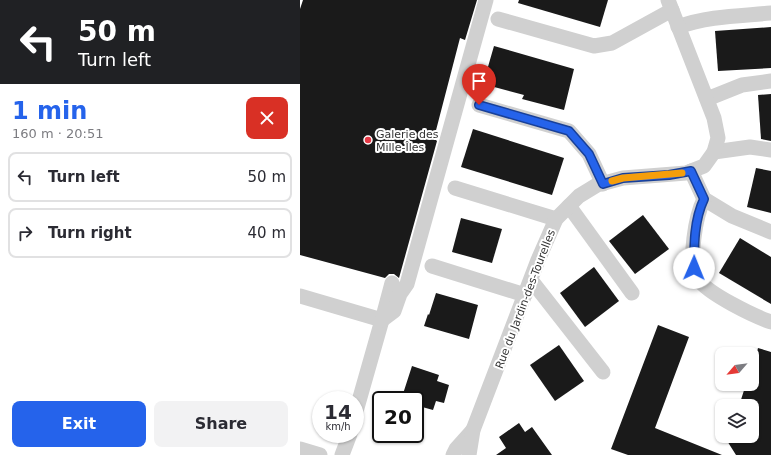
<!DOCTYPE html>
<meta charset="utf-8">
<style>
body{margin:0;font-family:"DejaVu Sans",sans-serif;background:#f2f2f3;color:#2b2b33;height:100vh;display:flex;flex-direction:column;font-size:15px;white-space:nowrap}
*{box-sizing:border-box;margin:0}
p{font-size:13px;color:#7c7c81}
.icon{flex:none;width:22px;height:22px;fill:none;stroke:currentColor;stroke-width:2;stroke-linecap:round;stroke-linejoin:round}
.map{position:relative;flex:1;overflow:hidden}
.panel{display:flex;flex-direction:column;background:#fff;width:300px}
.panel>*{flex:none}
.banner{background:#202124;color:#fff;overflow:hidden}
.needle{width:26px;rotate:242deg}
.tools{position:absolute;left:415px;top:347px;display:grid;gap:8px}
.tools a{display:grid;place-items:center;width:44px;height:44px;border-radius:8px;background:#fff;box-shadow:0 1px 3px #0004;font-size:20px}
.speed{position:absolute;left:12px;top:391px;display:flex;gap:8px;font-size:20px;font-weight:700;text-align:center}
.speed>*{display:grid;place-content:center;width:52px;height:52px;border-radius:50%;background:#fff;box-shadow:0 1px 3px #0004;line-height:1}
.speed small{font-size:10px;font-weight:400}
.speed .limit{border:2px solid #111;border-radius:6px;background:#fff;color:#111}
.pin{position:absolute;display:grid;place-items:center;width:34px;height:34px;color:#fff;margin:-41px -17px;border-radius:50% 50% 50% 0;rotate:-45deg;box-shadow:0 0 4px #0007}
.pin .icon{rotate:45deg}
.me{position:absolute;width:44px;margin:-22px;rotate:1deg;stroke-linejoin:round;filter:drop-shadow(0 0 3px #0008)}
.turn{display:flex;align-items:center;gap:14px;height:84px;padding:0 12px;font-size:18px}
.turn .icon{width:52px;height:52px;stroke-width:2.5}
.turn b{display:block;font-size:28px;line-height:34px}
.round{display:grid;place-items:center;flex:none;width:42px;height:42px;border-radius:8px;background:#f2f2f3}
.head{display:flex;align-items:center;justify-content:space-between;height:68px;padding:0 12px}
h1{font-size:24px;font-weight:600;line-height:30px;color:#2563eb}
.primary-button{display:flex;gap:8px;margin-top:auto;padding:8px 12px}
.primary-button a{flex:1;height:46px;border-radius:8px;background:#2563eb;color:#fff;font-size:16px;font-weight:600;line-height:46px;text-align:center}
.primary-button a+a{background:#f2f2f3;color:#2b2b33}
ul{padding:0;list-style:none}
li{display:flex;align-items:center;gap:12px;height:50px;margin:0 8px 6px;padding:0 4px;border:2px solid #e1e1e2;border-radius:8px}
li div{flex:1}
li b{display:block;font-size:15px}
li em{font-style:normal}
main{display:flex;flex:1;min-height:0}
.map>svg:first-child{display:block}
.building{fill:#1a1a1a}
.lines{fill:none;stroke-linecap:round;stroke-linejoin:round}
.minor{stroke:#d0d0d0;stroke-width:15}
.route-casing{stroke:#184099;stroke-width:10}
.route{stroke:#2563eb;stroke-width:7}
.slow{stroke:#f59e0b;stroke-width:7}
.poi-dot{fill:#e63946;stroke:#fff;stroke-width:1.5}
.labels{text-anchor:middle;stroke-width:4;stroke-linejoin:round;paint-order:stroke}
.poi-label{font-size:11px;fill:#333;stroke:#fff;text-anchor:start}
.street-label{font-size:11px;fill:#333;stroke:#fff}
</style>
<main>
<section class="panel">
<div class="banner">
<div class="turn"><svg class="icon" aria-label="left" viewBox="0 0 24 24"><path d="M17 20v-9H6M10 6l-5 5 5 5"/></svg><div><b>50 m</b>Turn left</div></div>
</div>
<div class="head"><div><h1>1 min</h1><p>160 m · 20:51</p></div><a class="round" style="background:#d93025;color:#fff"><svg class="icon" aria-label="close" viewBox="0 0 24 24"><path d="M6 6l12 12M18 6L6 18"/></svg></a></div>
<ul>
<li><svg class="icon" aria-label="left" viewBox="0 0 24 24"><path d="M17 20v-9H6M10 6l-5 5 5 5"/></svg><div><b>Turn left</b></div><em>50 m</em></li>
<li><svg class="icon" aria-label="right" viewBox="0 0 24 24"><path d="M7 20v-9h11M14 6l5 5-5 5"/></svg><div><b>Turn right</b></div><em>40 m</em></li>
</ul>
<div class="primary-button"><a>Exit</a><a>Share</a></div>
</section>
<div class="map">
<svg width="471" height="455" viewBox="0 0 471 455">
<rect width="100%" height="100%" fill="#fff"/>
<g class="building">
<path d="M3,0H177L165,40L160,38L134,138L137,141L99,278L94,274H89L85,278L0,255V9Z"/>
<path d="M219,0H308L300,27L218,3Z"/>
<path d="M471,27V68L418,71L415,31Z"/>
<path d="M194,46L274,69L264,110L222,99L224,95L183,84Z"/>
<path d="M471,94V141L461,139L458,95Z"/>
<path d="M173,129L264,158L252,195L161,167Z"/>
<path d="M456,168L471,171V213L447,207Z"/>
<path d="M343,215L369,249L335,274L309,241Z"/>
<path d="M161,218L202,229L192,263L152,252Z"/>
<path d="M440,238L471,257V304L419,273Z"/>
<path d="M294,267L319,301L285,327L260,293Z"/>
<path d="M136,293L178,305L169,339L124,326L128,314L129,315Z"/>
<path d="M358,325L389,337L355,428L422,455H328L311,449Z"/>
<path d="M259,345L284,381L255,401L230,365Z"/>
<path d="M458,348L471,352V455H436L424,436H452V406H439L446,384H452V367Z"/>
<path d="M112,366L139,375L137,381L149,385L144,403L136,401L133,410L115,405V400H101Z"/>
<path d="M219,423L225,432L232,427L252,455H196L206,448L199,437Z"/>
</g>
<g class="lines">
<g class="minor">
<path d="M198,19L294,46L312,43L372,10"/>
<path d="M378,27C408,16 440,16 471,13"/>
<path d="M407,99L442,85L471,81"/>
<path d="M179,105L269,131L289,154L303,184"/>
<path d="M414,152L450,147L471,150"/>
<path d="M391,171L404,199L432,216L471,232"/>
<path d="M155,188L256,219"/>
<path d="M404,199C396,215 387,262 398,279C408,294 454,316 471,322"/>
<path d="M269,206L332,293"/>
<path d="M132,266L225,295"/>
<path d="M231,280L303,372"/>
<path d="M0,296L82,320L55,415"/>
<path d="M84,313L92,283"/>
<path d="M82,320L94,311L100,294L107,284L186,0"/>
<path d="M0,449L20,455"/>
<path d="M42,455L50,434"/>
<path d="M153,455L156,449L173,430"/>
<path d="M169,455L173,430L238,260L256,219L279,196L297,185L323,178L386,173L404,166L414,152L418,138L414,118L368,0"/>
</g>
</g>
<g class="lines">
<g class="route-casing">
<path id="route" d="M179,105L269,131L289,154L303,184L323,178L369,175L391,171L404,199C394,220 394,245 394,268"/>
</g>
<use href="#route" class="route"/>
<path class="slow" d="M312,181L323,178L382,173"/>
</g>
<circle class="poi-dot" cx="68" cy="140" r="4"/>
<g class="labels">
<g class="poi-label">
<text x="76" y="138">Galerie des<tspan x="76" dy="13">Mille-Îles</tspan></text>
</g>
<g class="street-label">
<text transform="translate(225 299) rotate(-69)" y="4">Rue du Jardin-des-Tourelles</text>
</g>
</g>
</svg>
<div class="tools">
<a><svg class="needle" viewBox="-14 -14 28 28"><path d="M0-13l5 13h-10z" fill="#e53935"/><path d="M0 13l5-13h-10z" fill="#7c7c81"/></svg></a>
<a><svg class="icon" aria-label="layers" viewBox="0 0 24 24"><path d="M12 4l9 5-9 5-9-5zM3 14l9 5 9-5"/></svg></a>
</div>
<div class="speed"><div>14<small>km/h</small></div><div class="limit">20</div></div>
<div class="pin" style="left:179px;top:105px;background:#d93025"><svg class="icon" aria-label="arrive" viewBox="0 0 24 24"><path d="M6 21V4h12l-3 4 3 4H6"/></svg></div>
<svg class="me" style="left:394px;top:268px" viewBox="-20 -20 40 40"><circle r="19" fill="#fff"/><path d="M0-13L10 11 0 6-10 11z" fill="#2563eb"/></svg>
</div>
</main>
